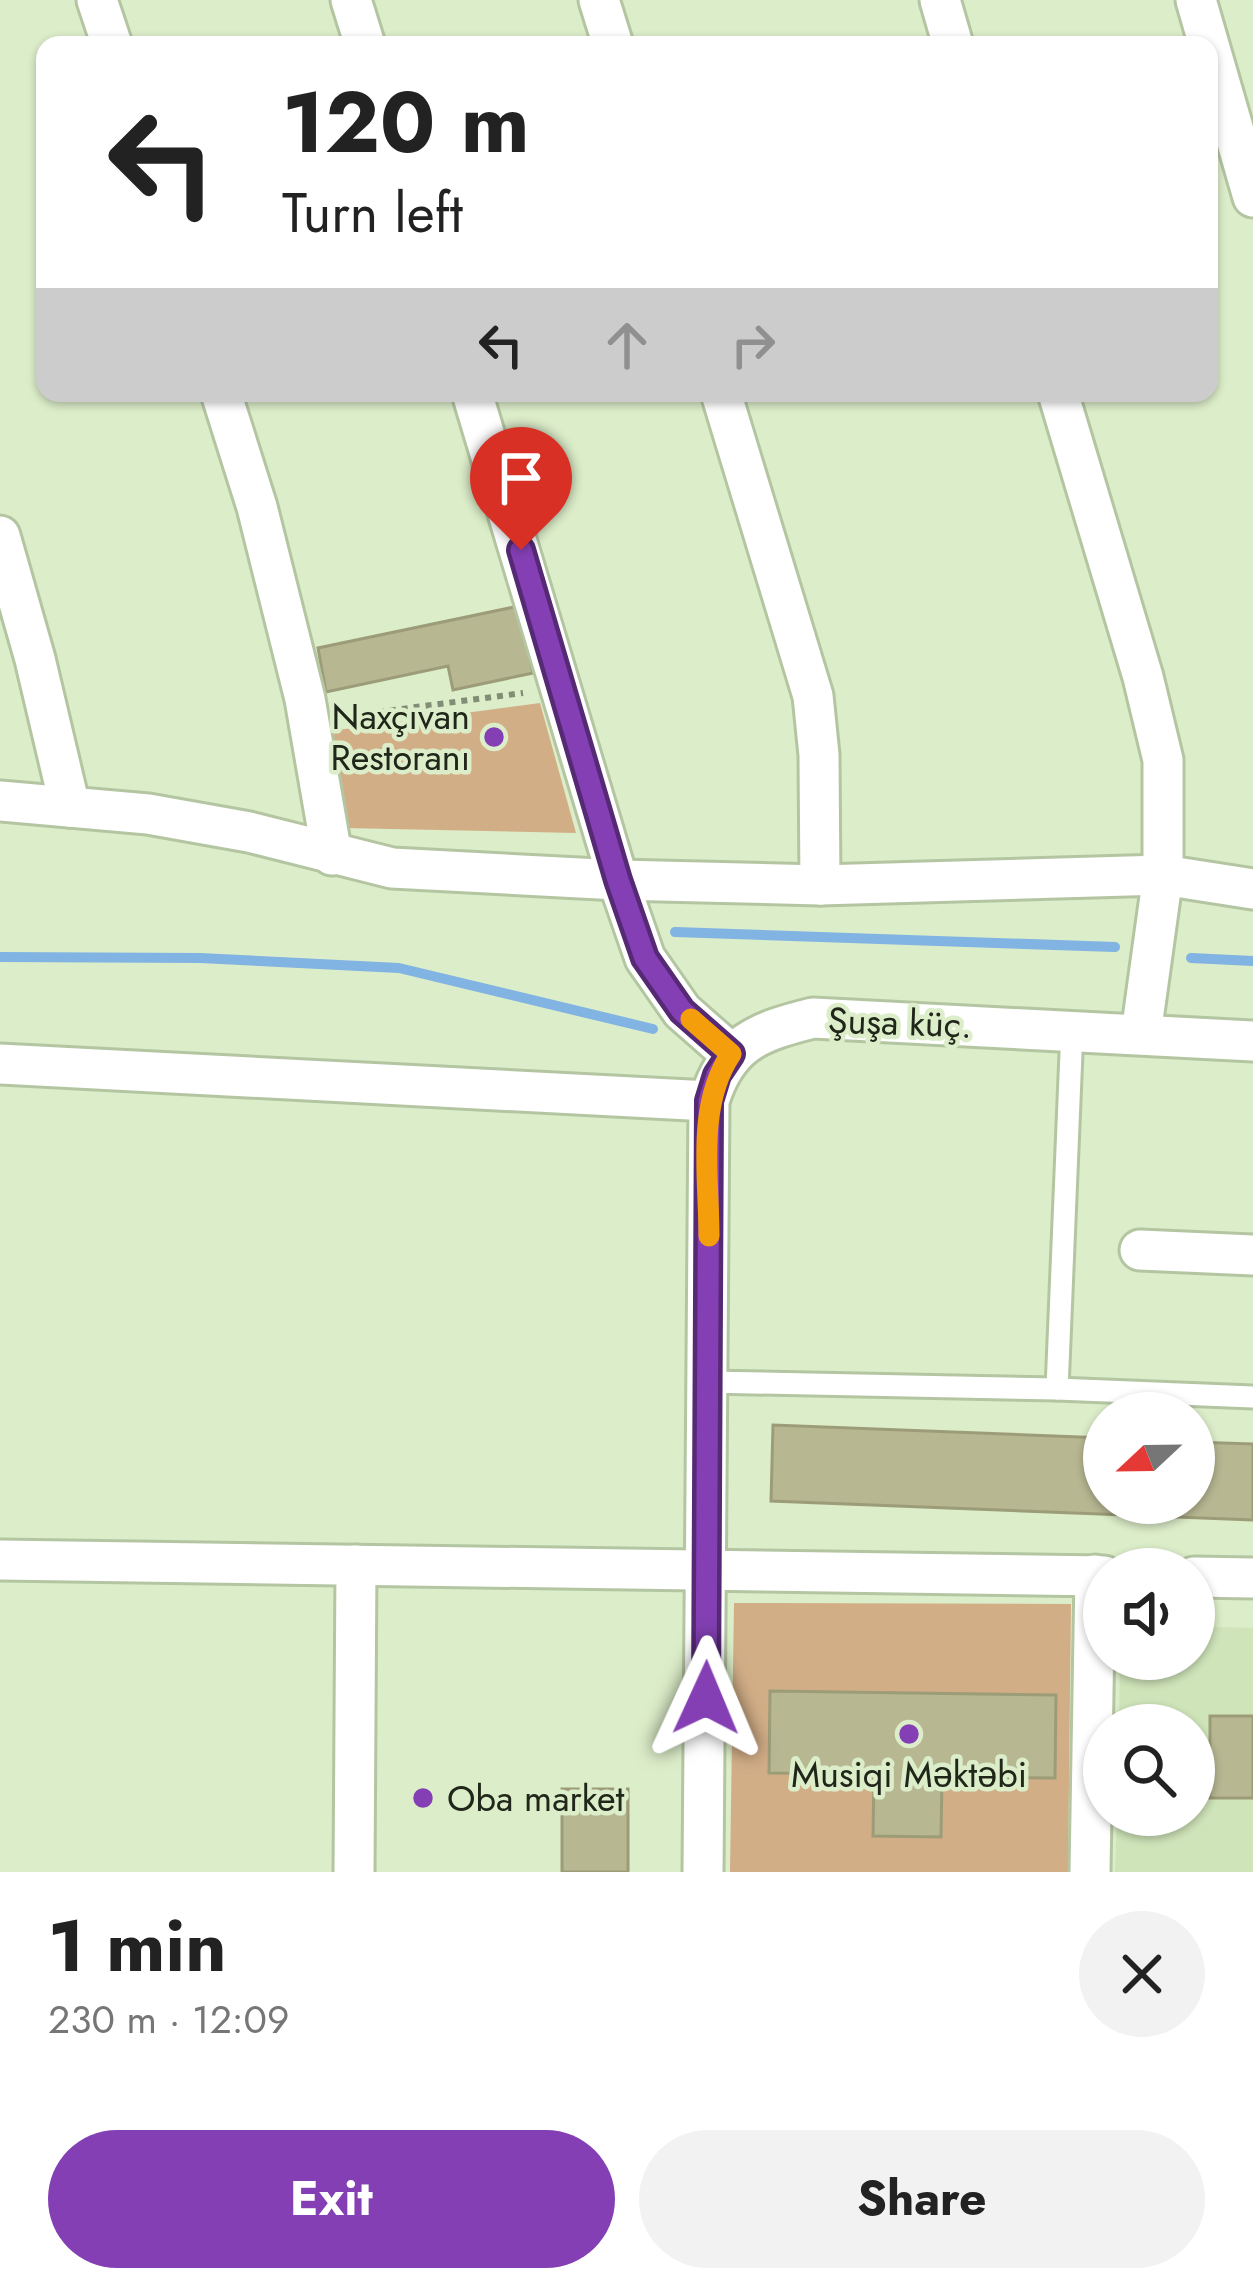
<!DOCTYPE html>
<meta charset="utf-8">
<style>
body{margin:0;font-family:Jost,sans-serif;background:#f2f2f2;color:#222;height:100vh;display:flex;flex-direction:column;font-size:45px;white-space:nowrap}
*{box-sizing:border-box;margin:0}
p{font-size:39px;color:#767676}
.icon{flex:none;width:66px;height:66px;fill:none;stroke:currentColor;stroke-width:2;stroke-linecap:round;stroke-linejoin:round}
.map{position:relative;height:1872px;overflow:hidden}
.panel{display:flex;flex-direction:column;background:#fff;flex:1}
.panel>*{flex:none}
.hud{position:absolute;left:36px;top:36px;width:1182px;height:366px;border-radius:24px;box-shadow:0 3px 9px #0004;background:#fff;color:#222;overflow:hidden}
.needle{width:78px;rotate:248deg}
.tools{position:absolute;left:1083px;top:1392px;display:grid;gap:24px}
.tools a{display:grid;place-items:center;width:132px;height:132px;border-radius:50%;background:#fff;box-shadow:0 3px 9px #0004;font-size:60px}
.pin{position:absolute;display:grid;place-items:center;width:102px;height:102px;color:#fff;margin:-123px -51px;border-radius:50% 50% 50% 0;rotate:-45deg;box-shadow:0 0 12px #0007}
.pin .icon{rotate:45deg}
.me{position:absolute;width:132px;margin:-66px;rotate:1deg;stroke-linejoin:round;filter:drop-shadow(0 0 9px #0008)}
.turn{display:flex;align-items:center;gap:42px;height:252px;padding:0 48px;font-size:54px}
.turn .icon{width:156px;height:156px;stroke-width:2.5}
.turn b{display:block;font-size:84px;line-height:102px}
.lanes{display:flex;align-items:center;height:114px;padding:0 48px;background:#0003;justify-content:center;gap:60px;direction:ltr}
.lanes .off{opacity:.35}
.round{display:grid;place-items:center;flex:none;width:126px;height:126px;border-radius:63px;background:#f2f2f2}
.head{display:flex;align-items:center;justify-content:space-between;height:204px;padding:0 48px}
h1{font-size:72px;font-weight:700;line-height:90px}
.primary-button{display:flex;gap:24px;margin-top:auto;padding:24px 48px}
.primary-button a{flex:1;height:138px;border-radius:72px;background:#833fb3;color:#fff;font-size:48px;font-weight:700;line-height:138px;text-align:center}
.primary-button a+a{background:#f2f2f2;color:#222}
.map>svg:first-child{display:block}
.built{fill:#cfe4b9}
.green{fill:#d2ae87}
.lines{fill:none;stroke-linecap:round;stroke-linejoin:round}
.stream{stroke:#81b3e3;stroke-width:10}
.building{fill:#b7b792;stroke:#9c9d78;stroke-width:3}
.lane-casing{stroke:#b4c5a2;stroke-width:27}
.street-casing{stroke:#b4c5a2;stroke-width:45}
.path{stroke:#818d74;stroke-width:6;stroke-dasharray:6 6;stroke-linecap:butt}
.lane{stroke:#fff;stroke-width:21}
.street{stroke:#fff;stroke-width:39}
.route-casing{stroke:#552974;stroke-width:30}
.route{stroke:#833fb3;stroke-width:21}
.slow{stroke:#f59e0b;stroke-width:21}
.poi-dot{fill:#833fb3;stroke:#dcedc9;stroke-width:4.5}
.labels{text-anchor:middle;stroke-width:9;stroke-linejoin:round;paint-order:stroke}
.poi-label{font-size:36px;fill:#202619;stroke:#dcedc9;text-anchor:end}
.street-label{font-size:36px;fill:#202619;stroke:#dcedc9}
</style>
<div class="map">
<svg width="1253" height="1872" viewBox="0 0 1253 1872">
<rect width="100%" height="100%" fill="#dcedc9"/>
<path class="built" d="M1194,1626L1253,1628V1872H1115L1117,1815H1194V1725H1119L1120,1659H1194Z"/>
<g class="green">
<path d="M540,703L576,833L344,828L330,731Z"/>
<path d="M734,1603L1071,1604L1068,1872H730Z"/>
</g>
<g class="lines">
<g class="stream">
<path d="M675,932L1115,947"/>
<path d="M0,957L200,958L399,968L653,1029"/>
<path d="M1191,958L1253,961"/>
</g>
</g>
<g class="building">
<path d="M519,606L533,673L453,690L448,666L326,692L318,648Z"/>
<path d="M773,1425L1104,1438V1503H1194V1442L1253,1444V1520L771,1501Z"/>
<path d="M770,1691L1056,1695L1055,1778L942,1777L941,1837L873,1836L874,1774L769,1773Z"/>
<rect x="1210" y="1716" width="43" height="82"/>
<rect x="562" y="1789" width="66" height="83"/>
</g>
<g class="lines">
<g class="lane-casing">
<g id="lane">
<path d="M708,1382L1057,1389L1253,1397"/>
<path d="M1057,1389L1072,1029"/>
</g>
</g>
<g class="street-casing">
<g id="street">
<path d="M97,0L112,45"/>
<path d="M351,0L365,45"/>
<path d="M599,0L613,45"/>
<path d="M940,0L953,45"/>
<path d="M1196,0L1253,197"/>
<path d="M221,393L257,507L305,699L332,855"/>
<path d="M472,393L618,880L645,958L682,1011L731,1054"/>
<path d="M721,393L813,696L819,755L820,885"/>
<path d="M1058,393L1143,677L1163,760V875L1141,1034"/>
<path d="M0,536L35,659L70,807"/>
<path d="M0,801L148,814L249,832L392,868L618,880L820,885L1163,875L1253,889"/>
<path d="M0,1064L709,1101"/>
<path d="M1140,1250L1253,1255"/>
<path d="M0,1560L1104,1576"/>
<path d="M1194,1577L1253,1578"/>
<path d="M354,1872L356,1565"/>
<path d="M703,1872L709,1101C727,1043 757,1032 813,1018L1253,1041"/>
<path d="M1090,1872L1095,1575"/>
</g>
</g>
<path class="path" d="M378,712L523,693"/>
<use href="#lane" class="lane"/>
<use href="#street" class="street"/>
</g>
<g class="lines">
<g class="route-casing">
<path id="route" d="M521,550L618,880L645,958L682,1011L731,1054L717,1075L709,1101L706,1698"/>
</g>
<use href="#route" class="route"/>
<path class="slow" d="M691,1019L731,1054C696,1106 709,1177 709,1236"/>
</g>
<g class="poi-dot">
<circle cx="494" cy="737" r="12"/>
<circle cx="909" cy="1734" r="12"/>
<circle cx="423" cy="1798" r="12"/>
</g>
<g class="labels">
<g class="poi-label">
<text x="470" y="729">Naxçıvan<tspan x="470" dy="41">Restoranı</tspan></text>
<text x="909" y="1787" text-anchor="middle">Musiqi Məktəbi</text>
<text x="447" y="1811" text-anchor="start">Oba market</text>
</g>
<g class="street-label">
<text transform="translate(900 1022) rotate(2)" y="13">Şuşa küç.</text>
</g>
</g>
</svg>
<div class="tools">
<a><svg class="needle" viewBox="-14 -14 28 28"><path d="M0-13l5 13h-10z" fill="#e53935"/><path d="M0 13l5-13h-10z" fill="#767676"/></svg></a>
<a><svg class="icon" aria-label="sound" viewBox="0 0 24 24"><path d="M4 9h4l5-4v14l-5-4H4zM17 9q2 3 0 6"/></svg></a>
<a><svg class="icon" aria-label="search" viewBox="0 0 24 24"><circle cx="10" cy="10" r="6"/><path d="M15 15l6 6"/></svg></a>
</div>
<div class="pin" style="left:521px;top:550px;background:#d93025"><svg class="icon" aria-label="arrive" viewBox="0 0 24 24"><path d="M6 21V4h12l-3 4 3 4H6"/></svg></div>
<svg class="me" style="left:706px;top:1698px" viewBox="-20 -20 40 40"><path d="M0-17L14 15 0 8-14 15z" fill="#833fb3" stroke="#fff" stroke-width="4"/></svg>
<div class="hud">
<div class="turn"><svg class="icon" aria-label="left" viewBox="0 0 24 24"><path d="M17 20v-9H6M10 6l-5 5 5 5"/></svg><div><b>120 m</b>Turn left</div></div>
<div class="lanes"><svg class="icon" aria-label="left" viewBox="0 0 24 24"><path d="M17 20v-9H6M10 6l-5 5 5 5"/></svg><svg class="icon off" aria-label="ahead" viewBox="0 0 24 24"><path d="M12 20V5M6 11l6-6 6 6"/></svg><svg class="icon off" aria-label="right" viewBox="0 0 24 24"><path d="M7 20v-9h11M14 6l5 5-5 5"/></svg></div>
</div>
</div>
<section class="panel">
<div class="head"><div><h1>1 min</h1><p>230 m · 12:09</p></div><a class="round"><svg class="icon" aria-label="close" viewBox="0 0 24 24"><path d="M6 6l12 12M18 6L6 18"/></svg></a></div>
<div class="primary-button"><a>Exit</a><a>Share</a></div>
</section>
